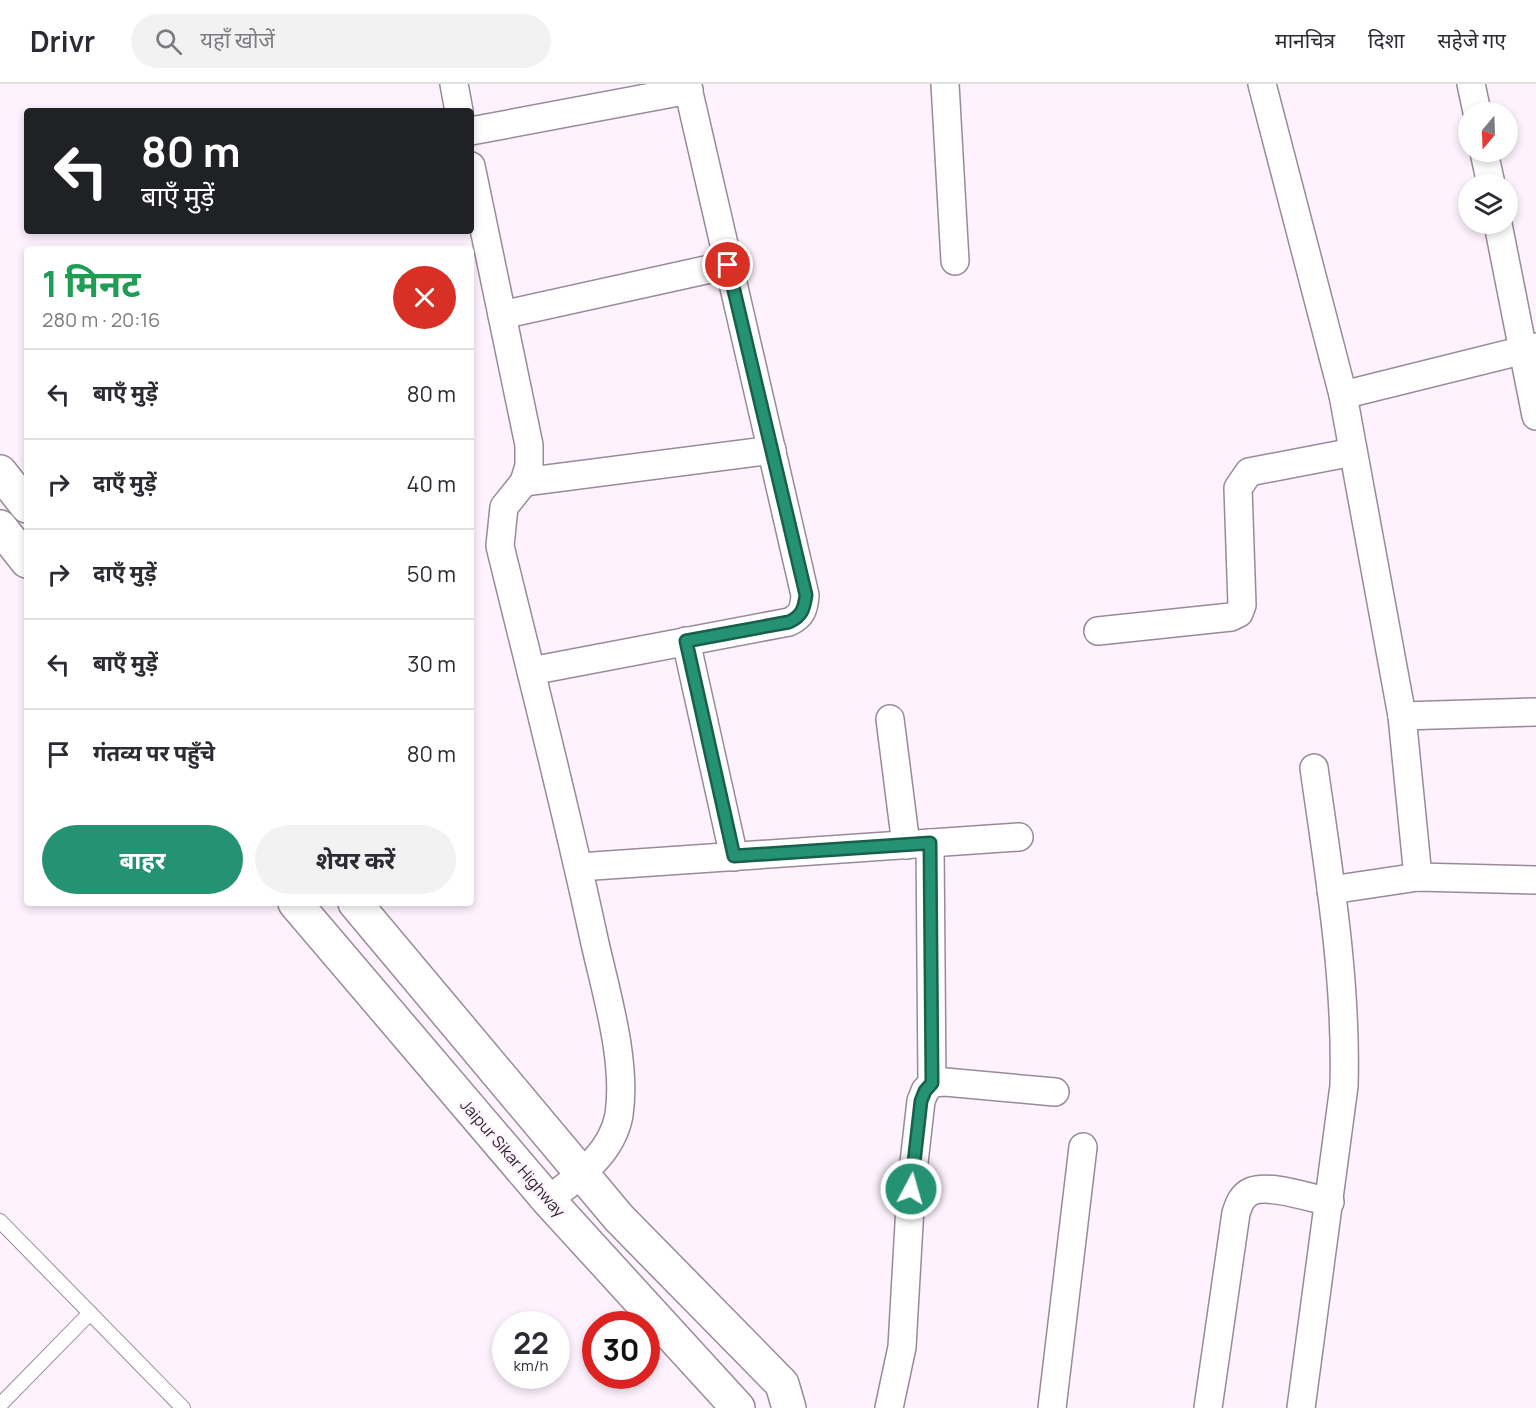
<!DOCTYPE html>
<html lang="hi">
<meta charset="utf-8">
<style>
body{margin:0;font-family:Manrope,"Noto Sans Devanagari",sans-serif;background:#f2f2f3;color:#2b2b33;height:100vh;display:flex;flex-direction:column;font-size:22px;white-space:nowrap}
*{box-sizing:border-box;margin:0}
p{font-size:20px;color:#7c7c81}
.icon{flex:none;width:33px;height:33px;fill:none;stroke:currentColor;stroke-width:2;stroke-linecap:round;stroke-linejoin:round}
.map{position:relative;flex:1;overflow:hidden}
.panel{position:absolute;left:24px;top:162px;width:450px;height:660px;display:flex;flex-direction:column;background:#fff;border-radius:6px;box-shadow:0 3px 9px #0003}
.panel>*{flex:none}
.banner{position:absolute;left:24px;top:24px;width:450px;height:126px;border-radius:6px;box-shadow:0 3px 9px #0003;background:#202124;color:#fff;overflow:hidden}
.needle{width:39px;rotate:199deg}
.tools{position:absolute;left:1458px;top:18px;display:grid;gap:12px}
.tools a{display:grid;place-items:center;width:60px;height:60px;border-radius:50%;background:#fff;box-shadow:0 3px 9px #0003;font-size:30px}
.speed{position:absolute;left:492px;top:1227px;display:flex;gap:12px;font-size:30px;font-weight:700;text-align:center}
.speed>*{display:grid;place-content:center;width:78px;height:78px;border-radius:50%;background:#fff;box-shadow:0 3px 9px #0003;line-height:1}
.speed small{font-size:15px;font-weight:400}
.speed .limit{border:9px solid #d22;background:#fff;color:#111}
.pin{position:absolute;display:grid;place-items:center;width:51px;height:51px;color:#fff;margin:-26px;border:3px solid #fff;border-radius:50%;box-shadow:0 2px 6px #0007}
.me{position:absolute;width:66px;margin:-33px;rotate:6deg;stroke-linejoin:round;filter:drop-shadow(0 0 4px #0008)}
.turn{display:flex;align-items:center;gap:21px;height:126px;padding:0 18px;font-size:27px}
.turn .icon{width:78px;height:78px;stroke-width:2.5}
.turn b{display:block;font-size:42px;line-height:51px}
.round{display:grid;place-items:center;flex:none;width:63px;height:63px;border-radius:32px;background:#f2f2f3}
.overview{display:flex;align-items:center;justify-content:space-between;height:102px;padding:0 18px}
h1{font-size:36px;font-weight:700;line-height:45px;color:#1e9e55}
.cta{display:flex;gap:12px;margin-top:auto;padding:12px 18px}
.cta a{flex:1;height:69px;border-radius:36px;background:#259373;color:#fff;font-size:24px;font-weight:700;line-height:69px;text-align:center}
.cta a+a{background:#f2f2f3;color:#2b2b33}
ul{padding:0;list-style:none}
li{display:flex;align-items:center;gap:18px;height:90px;padding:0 18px;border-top:2px solid #e1e1e2}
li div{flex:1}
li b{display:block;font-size:22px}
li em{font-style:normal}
header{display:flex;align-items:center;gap:36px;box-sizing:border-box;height:84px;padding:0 30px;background:#fff;border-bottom:2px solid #e1e1e2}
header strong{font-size:28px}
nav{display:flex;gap:33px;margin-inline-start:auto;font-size:21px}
.search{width:420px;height:54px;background:#f2f2f3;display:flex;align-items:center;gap:15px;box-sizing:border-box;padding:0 21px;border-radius:33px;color:#7c7c81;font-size:22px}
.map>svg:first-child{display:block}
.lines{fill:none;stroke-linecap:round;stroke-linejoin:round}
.lane-casing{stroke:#9a899a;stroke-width:16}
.street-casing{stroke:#9a899a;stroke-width:30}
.primary-casing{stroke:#9a899a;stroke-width:36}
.lane{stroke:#fff;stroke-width:14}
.street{stroke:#fff;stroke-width:27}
.primary{stroke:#fff;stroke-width:33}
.route-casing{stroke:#18604b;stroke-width:15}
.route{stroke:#259373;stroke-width:10}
.labels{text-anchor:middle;stroke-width:5;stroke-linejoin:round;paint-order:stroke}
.street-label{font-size:16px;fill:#2e272d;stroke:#fdf2fd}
</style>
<header>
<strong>Drivr</strong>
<div class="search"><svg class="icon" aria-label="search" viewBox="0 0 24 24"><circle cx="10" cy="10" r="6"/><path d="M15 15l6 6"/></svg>यहाँ खोजें</div>
<nav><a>मानचित्र</a><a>दिशा</a><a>सहेजे गए</a></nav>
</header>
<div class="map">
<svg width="1536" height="1324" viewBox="0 0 1536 1324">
<rect width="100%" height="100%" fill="#fdf2fd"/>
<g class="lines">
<g class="lane-casing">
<g id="lane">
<path d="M0,1137L183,1324"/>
<path d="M0,1321L90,1229"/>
</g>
</g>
<g class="street-casing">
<g id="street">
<path d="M454,0L459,27"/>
<path d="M945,0L955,177"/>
<path d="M1262,0L1343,311L1402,632L1418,793"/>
<path d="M1471,0L1477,28"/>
<path d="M471,47L689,6"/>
<path d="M1484,68L1491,100"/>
<path d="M471,82L529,361V382L524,398L504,423L500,462C532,593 566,724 594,855C606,909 627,976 619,1031C612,1070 577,1094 548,1116"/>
<path d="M1498,140L1536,332"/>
<path d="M502,231L728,181"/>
<path d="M1343,311L1536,263"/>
<path d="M524,398L772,366"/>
<path d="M1098,547L1231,533L1239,529L1242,521L1238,404L1249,388L1353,368"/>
<path d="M686,557L734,773"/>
<path d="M531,587L789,538C802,532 804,525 805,511L687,0"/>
<path d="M1402,632L1536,628"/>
<path d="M890,635L906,761"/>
<path d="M930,759L932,999"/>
<path d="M579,783L1019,753"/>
<path d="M1331,806L1418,793L1536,796"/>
<path d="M889,1324L902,1263L911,1105L921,1017L925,1007L932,999L945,998L1055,1008"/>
<path d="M1052,1324L1083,1063"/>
<path d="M1208,1324L1236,1129C1239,1120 1242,1111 1252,1107C1270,1100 1311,1114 1330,1118"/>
<path d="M1301,1324L1344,1002C1347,896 1329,789 1314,684"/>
</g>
</g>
<g class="primary-casing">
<g id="primary">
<path d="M0,388L27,422"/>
<path d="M0,443L27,477"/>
<path d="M295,819L548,1116L738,1324"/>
<path d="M355,819L619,1134L782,1300L789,1324"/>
</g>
</g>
<use href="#lane" class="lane"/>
<use href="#street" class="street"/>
<use href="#primary" class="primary"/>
</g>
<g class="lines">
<g class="route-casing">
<path id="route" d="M728,181L806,511C804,525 802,532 789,538L686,557L734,772L930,759L932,999L925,1007L921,1017L911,1105"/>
</g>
<use href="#route" class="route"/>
</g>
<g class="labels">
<g class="street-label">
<text transform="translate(513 1074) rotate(49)" y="6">Jaipur Sikar Highway</text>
</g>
</g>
</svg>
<div class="tools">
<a><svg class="needle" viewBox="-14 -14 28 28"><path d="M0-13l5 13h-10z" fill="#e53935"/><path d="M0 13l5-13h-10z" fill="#7c7c81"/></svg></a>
<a><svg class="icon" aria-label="layers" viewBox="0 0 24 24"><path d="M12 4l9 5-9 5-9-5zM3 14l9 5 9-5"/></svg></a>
</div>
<div class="speed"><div>22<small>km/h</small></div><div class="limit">30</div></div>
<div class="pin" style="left:728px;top:181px;background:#d93025"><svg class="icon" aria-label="arrive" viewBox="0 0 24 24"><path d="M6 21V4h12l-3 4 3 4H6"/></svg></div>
<svg class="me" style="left:911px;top:1105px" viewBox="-20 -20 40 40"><circle r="17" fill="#259373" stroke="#fff" stroke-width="3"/><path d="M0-11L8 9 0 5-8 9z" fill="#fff"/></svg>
<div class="banner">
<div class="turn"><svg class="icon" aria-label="left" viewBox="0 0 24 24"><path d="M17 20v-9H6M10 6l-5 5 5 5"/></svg><div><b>80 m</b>बाएँ मुड़ें</div></div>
</div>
<section class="panel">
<div class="overview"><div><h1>1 मिनट</h1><p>280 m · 20:16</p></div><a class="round" style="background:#d93025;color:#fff"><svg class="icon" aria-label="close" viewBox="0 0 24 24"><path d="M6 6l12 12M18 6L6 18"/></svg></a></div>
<ul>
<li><svg class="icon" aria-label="left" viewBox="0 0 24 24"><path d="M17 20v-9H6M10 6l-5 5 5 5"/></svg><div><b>बाएँ मुड़ें</b></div><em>80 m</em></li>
<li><svg class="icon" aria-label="right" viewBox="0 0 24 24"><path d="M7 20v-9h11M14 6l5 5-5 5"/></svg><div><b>दाएँ मुड़ें</b></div><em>40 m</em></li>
<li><svg class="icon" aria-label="right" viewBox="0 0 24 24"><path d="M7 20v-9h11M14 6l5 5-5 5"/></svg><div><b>दाएँ मुड़ें</b></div><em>50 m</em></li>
<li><svg class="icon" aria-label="left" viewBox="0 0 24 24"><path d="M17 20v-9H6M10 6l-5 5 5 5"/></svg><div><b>बाएँ मुड़ें</b></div><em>30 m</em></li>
<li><svg class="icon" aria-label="arrive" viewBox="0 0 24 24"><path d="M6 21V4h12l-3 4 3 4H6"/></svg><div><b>गंतव्य पर पहुँचे</b></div><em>80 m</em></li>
</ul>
<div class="cta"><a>बाहर</a><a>शेयर करें</a></div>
</section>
</div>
